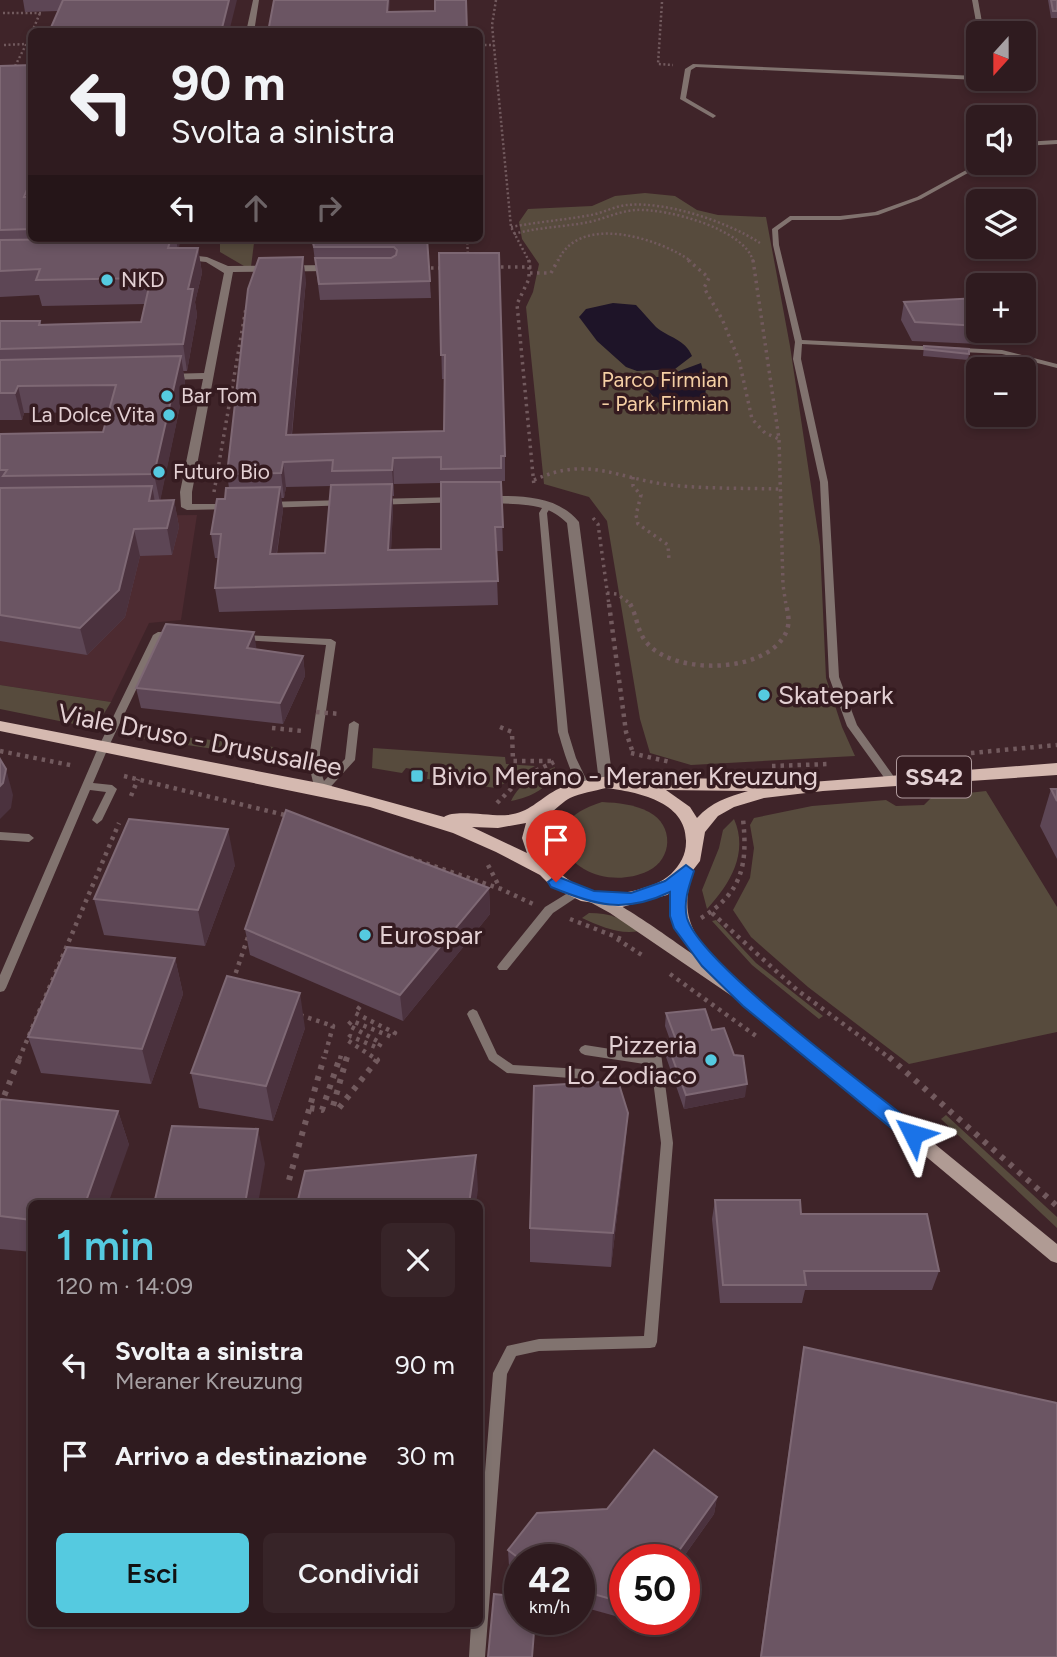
<!DOCTYPE html>
<html lang="it">
<meta charset="utf-8">
<style>
body{margin:0;font-family:Figtree,sans-serif;background:#372428;color:#f1f3f6;height:100vh;display:flex;flex-direction:column;font-size:26px;white-space:nowrap}
*{box-sizing:border-box;margin:0}
p{font-size:23px;color:#a7a1a4}
.icon{flex:none;width:38px;height:38px;fill:none;stroke:currentColor;stroke-width:2;stroke-linecap:round;stroke-linejoin:round}
.map{position:relative;flex:1;overflow:hidden}
.side{position:absolute;left:28px;top:1200px;width:455px;height:427px;display:flex;flex-direction:column;background:#2f1b1f;border-radius:10px;box-shadow:0 4px 10px #0003,0 0 0 2px #4a393d}
.side>*{flex:none}
.guide{position:absolute;left:28px;top:28px;width:455px;height:214px;border-radius:10px;box-shadow:0 4px 10px #0003,0 0 0 2px #4a393d;background:#2f1b1f;color:#f1f3f6;overflow:hidden}
.needle{width:46px;rotate:201deg}
.controls{position:absolute;left:966px;top:21px;display:grid;gap:14px}
.controls a{display:grid;place-items:center;width:70px;height:70px;border-radius:10px;background:#2f1b1f;box-shadow:0 4px 10px #0003,0 0 0 2px #4a393d;font-size:35px}
.speed{position:absolute;left:504px;top:1544px;display:flex;gap:14px;font-size:35px;font-weight:700;text-align:center}
.speed>*{display:grid;place-content:center;width:91px;height:91px;border-radius:50%;background:#2f1b1f;box-shadow:0 4px 10px #0003,0 0 0 2px #4a393d;line-height:1}
.speed small{font-size:18px;font-weight:400}
.speed .limit{border:10px solid #d22;background:#fff;color:#111}
.pin{position:absolute;display:grid;place-items:center;width:60px;height:60px;color:#fff;margin:-72px -30px;border-radius:50% 50% 50% 0;rotate:-45deg;box-shadow:0 0 7px #0007}
.pin .icon{rotate:45deg}
.me{position:absolute;width:77px;margin:-38px;rotate:310deg;stroke-linejoin:round;filter:drop-shadow(0 0 5px #0008)}
.turn{display:flex;align-items:center;gap:24px;height:147px;padding:0 28px;font-size:32px}
.turn .icon{width:91px;height:91px;stroke-width:2.5}
.turn b{display:block;font-size:49px;line-height:60px}
.lanes{display:flex;align-items:center;height:66px;padding:0 28px;background:#0003;justify-content:center;gap:35px;direction:ltr}
.lanes .off{opacity:.35}
.round{display:grid;place-items:center;flex:none;width:74px;height:74px;border-radius:10px;background:#372428}
.head{display:flex;align-items:center;justify-content:space-between;height:119px;padding:0 28px}
h1{font-size:42px;font-weight:600;line-height:52px;color:#55cae0}
.primary-button{display:flex;gap:14px;margin-top:auto;padding:14px 28px}
.primary-button a{flex:1;height:80px;border-radius:10px;background:#55cae0;color:#111;font-size:28px;font-weight:600;line-height:80px;text-align:center}
.primary-button a+a{background:#372428;color:#f1f3f6}
ul{padding:0;list-style:none}
li{display:flex;align-items:center;gap:21px;height:91px;padding:0 28px}
li div{flex:1}
li b{display:block;font-size:26px}
li em{font-style:normal}
.map>svg:first-child{display:block}
.built{fill:#4d2b31}
.green{fill:#574b3d}
.water{fill:#1e1428}
.lines{fill:none;stroke-linecap:round;stroke-linejoin:round}
.path-far3{stroke:#725a5e;stroke-width:2.5;stroke-dasharray:2 2.5;stroke-linecap:butt}
.path-far2{stroke:#725a5e;stroke-width:3.5;stroke-dasharray:2.5 4.5;stroke-linecap:butt}
.path-far1{stroke:#725a5e;stroke-width:4.5;stroke-dasharray:3.5 5;stroke-linecap:butt}
.path{stroke:#725a5e;stroke-width:6;stroke-dasharray:4.5 7;stroke-linecap:butt}
.lane{fill:#81736f;fill-rule:evenodd}
.street{fill:#81736f;fill-rule:evenodd}
.secondary{fill:#b09b94;fill-rule:evenodd}
.primary{fill:#d5b9b0;fill-rule:evenodd}
.path-bridge{stroke:#725a5e;stroke-width:4.5;stroke-dasharray:3.5 5;stroke-linecap:butt}
.wall{fill:#5d4655;fill-rule:evenodd}
.shaded-wall{fill:#4b323e}
.building{fill:#6b5563;stroke:#7e6874;stroke-width:2}
.route{fill:#1a73e8;stroke:#114b97;stroke-width:2}
.poi-dot{fill:#55cae0;stroke:#351b20;stroke-width:2.5}
.labels{text-anchor:middle;stroke-width:7;stroke-linejoin:round;paint-order:stroke}
.far-poi-label{font-size:21px;fill:#e3d0d3;stroke:#351b20;text-anchor:start}
.far-park-label{font-size:21px;fill:#f5cfa4;stroke:#351b20}
.shield{fill:#351b20;stroke:#af9a9d;stroke-width:2}
.shield-label{font-size:24px;font-weight:bold;fill:#e3d0d3}
.poi-label{font-size:26px;fill:#e3d0d3;stroke:#351b20;text-anchor:start}
.street-label{font-size:26px;fill:#e3d0d3;stroke:#351b20}
</style>
<div class="map">
<svg width="1057" height="1657" viewBox="0 0 1057 1657">
<rect width="100%" height="100%" fill="#3f2429"/>
<path class="built" d="M197,515L181,620L149,623L111,702L0,685V517Z"/>
<g class="green">
<path d="M645,193L675,196L697,210L718,215L766,217L790,346L820,546L826,678L842,727L855,756L691,765L650,753L640,719L607,521L589,497L544,484L526,307L533,292L539,264L522,239L519,222L528,209L592,206L615,196Z"/>
<path d="M254,243L251,267L244,266L220,252V244Z"/>
<path d="M0,685L111,702L100,720L89,727L0,709Z"/>
<path d="M131,731L274,747L270,753L261,756L133,737Z"/>
<path d="M373,748L505,757L506,764L535,766L496,788L427,779L428,772L406,768L402,773L372,768Z"/>
<path d="M555,767C550,789 531,797 511,801C519,783 538,774 555,767Z"/>
<path d="M986,791L1057,907V1032L909,1064L808,987L751,937L733,910L750,878L754,848L750,825L754,818L812,806L886,800L896,806L924,805L932,797Z"/>
<path d="M602,802C619,803 633,804 649,812C674,825 673,859 648,871C586,900 516,828 602,802Z"/>
<path d="M734,819C749,853 730,884 707,909L702,890L719,848L723,830Z"/>
<path d="M589,913C610,913 623,918 639,931C620,935 599,926 582,918Z"/>
<path d="M716,920L756,963L823,1016L819,1019L752,965L712,921Z"/>
<path d="M946,1115L1057,1217V1228L941,1119Z"/>
</g>
<g class="water">
<path d="M613,303L636,305C643,312 649,320 656,327C669,338 685,339 692,356L675,369L637,371L626,367L597,341L579,317L586,309Z"/>
<path d="M701,363L706,382L705,402L693,411L663,407L635,377H663Z"/>
</g>
<g class="lines">
<g class="path-far3">
<path d="M496,0L492,25L511,227L529,261"/>
<path d="M662,2L658,64L673,65"/>
<path d="M3,13H41"/>
<path d="M32,32L40,13"/>
<path d="M4,45L26,44"/>
<path d="M480,45H494"/>
<path d="M13,70L32,33"/>
<path d="M511,227C537,222 564,220 591,215C603,213 615,206 627,205C666,201 728,222 760,243"/>
<path d="M514,234C539,227 564,227 589,222C604,219 619,211 636,210C666,208 745,229 753,261"/>
<path d="M467,238L468,256"/>
<path d="M558,261C579,213 658,238 691,261"/>
</g>
<g class="path-far2">
<path d="M529,260V279L517,304L534,486"/>
<path d="M688,260L709,278L704,288L722,319L739,360L752,419L765,433L779,439"/>
<path d="M753,260L779,439L783,585L786,605"/>
<path d="M494,267H532"/>
<path d="M424,268H443"/>
<path d="M530,273H551L558,260"/>
<path d="M633,477V486L641,495L636,515L638,524L668,545L669,560"/>
<path d="M534,480C589,455 617,479 671,485C707,489 744,488 780,489"/>
<path d="M214,492L246,308"/>
<path d="M593,518L598,524L609,605"/>
<path d="M607,593L617,594L632,605"/>
</g>
<g class="path-far1">
<path d="M609,604L626,732L633,753"/>
<path d="M630,604C637,615 637,632 647,643C674,676 771,674 787,630C790,621 788,613 786,604"/>
<path d="M500,727L512,732L513,761H553"/>
<path d="M272,728L302,731"/>
<path d="M0,751L75,766"/>
<path d="M631,753L670,762"/>
<path d="M971,753L1057,745"/>
<path d="M772,766L829,764"/>
<path d="M124,776L289,816"/>
<path d="M131,796L138,779"/>
<path d="M497,803L523,777L554,762"/>
<path d="M410,858L501,889L533,904"/>
<path d="M488,865L500,888"/>
<path d="M712,913L797,990L891,1059"/>
<path d="M701,918C742,893 748,865 743,819"/>
<path d="M570,919L624,940"/>
<path d="M617,939L645,957"/>
<path d="M670,974L756,1036"/>
<path d="M233,981L248,937"/>
<path d="M365,1000L355,1013L395,1033L392,1037L352,1021L348,1025L381,1043L378,1048L350,1036L347,1040L376,1059"/>
<path d="M300,1015L333,1026L324,1059"/>
<path d="M19,1059L119,823"/>
<path d="M340,1059L341,1055L346,1059"/>
</g>
<g class="path">
<path d="M347,1057L333,1106L339,1108L377,1060L373,1057"/>
<path d="M889,1057L1057,1206"/>
<path d="M0,1106L20,1057"/>
<path d="M310,1108L322,1110L340,1057"/>
<path d="M289,1180L324,1057"/>
</g>
<g class="lane">
<path d="M972,0H978L984,33H978Z"/>
<path d="M693,64L978,76V79H980L978,80L696,67L691,70L686,98L715,115L716,116L713,118L680,99L685,69Z"/>
<path d="M1057,140V144L1024,146V142Z"/>
<path d="M979,163H986L921,199L878,215L840,220H792L778,230L779,245L802,340L1002,350L1057,364V368L1002,354L802,344L801,359L828,482L839,677L857,725L897,781L892,785L888,783L847,726L829,677L820,482L793,359L795,342L773,245L772,229L790,216H840L875,212L917,197Z"/>
<path d="M548,502L552,505L547,513L568,732L576,758L589,785L584,789C571,781 563,747 558,732L539,513L545,503Z"/>
<path d="M158,632H174L179,635L174,638H161L108,748L93,783L112,785L117,789L102,820L97,824L92,820L106,792L90,790L6,988L4,991L0,992V975L98,748L153,635Z"/>
<path d="M242,635L331,639L336,642L320,752V769L324,781L345,759L349,724L354,721L359,724L355,760L325,793L321,794C310,786 310,765 310,752L326,645L239,640L237,638L239,636Z"/>
<path d="M0,832L29,834L34,838L29,842L0,840Z"/>
<path d="M576,888L580,889L581,892L580,895L553,913L507,970H499L497,967L499,964L545,907Z"/>
<path d="M473,1009L477,1011L497,1054L513,1065L582,1069L586,1071L588,1074L586,1077L582,1079L507,1073L489,1060L467,1014L469,1011Z"/>
<path d="M654,1041L658,1043L660,1046L673,1143L657,1342L655,1347L650,1348L539,1351L516,1356L507,1374L485,1657H469L471,1624H480V1534L493,1373L507,1346L539,1339L644,1336L661,1143L651,1065L585,1055L581,1053L579,1050L581,1047L585,1045L649,1055L648,1046L650,1043Z"/>
</g>
<g class="street">
<path d="M253,0H259L254,32H246Z"/>
<path d="M180,254L207,257L228,266L334,265L339,268L334,271L233,272L192,492V504H238L240,506L234,509L187,510L181,507L180,492L203,379L166,380L161,377L166,374L204,373L224,273L206,262L177,259L175,257Z"/>
<path d="M485,496C518,496 556,494 579,522L613,782L611,785H601L599,782L567,523C542,498 512,507 481,501L479,499Z"/>
<path d="M458,497L462,498V502L374,505L368,502L374,499Z"/>
<path d="M346,500L350,501V505L265,508L259,505L265,502Z"/>
</g>
<path class="secondary" d="M686,866L693,871C679,917 692,935 723,967L726,971L723,975L755,997L1057,1244V1263L1051,1261L745,1005L610,913L588,901L586,897L588,893C604,889 676,943 694,955C673,929 665,899 681,867Z"/>
<path class="primary" d="M0,721L324,784L444,817C455,809 492,817 508,815C530,812 538,800 556,790C568,784 589,780 603,777C617,774 631,782 645,778L764,779L773,785L1057,763V775L823,791L764,798L734,807L718,816L705,832L700,861L680,887L667,895L622,907L581,901L552,887L540,875L496,852L453,833L370,807L0,731ZM606,788C637,792 687,801 686,842C686,855 680,865 671,874C661,883 650,886 637,890C622,894 604,895 589,890C559,881 519,839 553,811C558,807 564,801 570,798C581,793 594,791 606,788ZM666,790L748,791C728,797 711,802 697,818L690,807ZM526,823L522,838L527,853L472,827L498,828Z"/>
<path class="path-bridge" d="M316,712L341,714"/>
</g>
<g class="wall">
<path d="M23,0H237L58,11L25,12Z"/>
<path d="M1048,0H1057V18H1051Z"/>
<path d="M32,65V238H181L178,248H198L202,273L195,302L197,315L187,371H183L185,382L160,500H174L179,527L172,555L140,556L125,617L87,655L0,641V434L103,432L108,412L24,413L22,420H0V321H40L41,324L141,322L145,304L42,306L39,295L0,297V66Z"/>
<path d="M312,238H427L431,298L320,300Z"/>
<path d="M439,253L505,456V481H501L503,551H496L498,605L219,612L215,588L218,558H215L211,534L229,488L227,474L306,280L292,435L444,431L445,379H442ZM441,483V549L391,550L393,507L392,496H394V484ZM331,486L325,553L277,554L283,510L281,498H284L286,487Z"/>
<path d="M978,298V331H1004L1001,345L912,341L901,320L904,302Z"/>
<path d="M924,346L969,354L968,360L923,356Z"/>
<path d="M256,649L303,656L305,676L283,724L141,708L136,688Z"/>
<path d="M1051,789H1057V859L1040,826Z"/>
<path d="M235,865L205,946L104,935L94,899Z"/>
<path d="M489,888L490,914L403,1021L250,955L245,929Z"/>
<path d="M175,958L183,994L151,1084L41,1073L28,1037Z"/>
<path d="M666,1013L712,1030L734,1055L745,1097L684,1109L665,1054L666,1040H670L665,1026Z"/>
<path d="M305,1028L273,1121L199,1108L191,1073Z"/>
<path d="M0,1102L118,1111L129,1145L32,1204V1252L0,1249Z"/>
<path d="M628,1113L625,1148L611,1267L530,1262V1228Z"/>
<path d="M715,1200L801,1214L939,1271L932,1290H805L802,1303H720L712,1219Z"/>
<path d="M804,1347L1057,1657H760L802,1356Z"/>
<path d="M717,1497L714,1514L682,1559H625V1619H639L637,1622L579,1606V1559H520V1576L509,1566L508,1550Z"/>
</g>
<g class="shaded-wall">
<path d="M229,0H237L229,32H221Z"/>
<path d="M388,0H390L388,32L387,12Z"/>
<path d="M32,177V215L24,197Z"/>
<path d="M176,238H181L178,252Z"/>
<path d="M198,248L202,273L195,302L197,315L187,371L183,344L188,289Z"/>
<path d="M303,257L306,280L289,461L286,435Z"/>
<path d="M181,356L185,382L160,502L154,474Z"/>
<path d="M18,386L24,413L22,420L15,393Z"/>
<path d="M393,458L394,484V496L392,470Z"/>
<path d="M283,462L286,487L284,498L281,473Z"/>
<path d="M392,484L393,507L390,574L388,550Z"/>
<path d="M152,486L157,513L149,501Z"/>
<path d="M280,487L283,510L273,577L270,554Z"/>
<path d="M174,500L179,527L172,555L167,528Z"/>
<path d="M134,529L140,556L125,617L87,655L80,628Z"/>
<path d="M254,632L257,652L247,648Z"/>
<path d="M303,656L305,676L283,724L280,703Z"/>
<path d="M6,769L13,795L11,808L0,819V786Z"/>
<path d="M228,829L235,865L205,946L198,910Z"/>
<path d="M489,888L490,914L403,1021L400,995Z"/>
<path d="M175,958L183,994L151,1084L142,1049Z"/>
<path d="M300,993L305,1028L273,1121L266,1086Z"/>
<path d="M747,1084L745,1097L684,1109L686,1095Z"/>
<path d="M118,1111L129,1145L108,1204H85Z"/>
<path d="M628,1113L625,1148L611,1267L613,1233Z"/>
<path d="M258,1129L265,1164L258,1204H245Z"/>
<path d="M476,1155L478,1190L476,1204H469Z"/>
<path d="M717,1497L714,1514L682,1559H673Z"/>
</g>
<g class="building">
<path d="M63,0H229L221,32H49Z"/>
<path d="M274,0H388L387,12L435,11V0H466L467,32H268Z"/>
<path d="M1051,0H1057V11H1053Z"/>
<path d="M32,65V177L24,197H32V229L0,230V66Z"/>
<path d="M171,238L168,248H198L188,289H193L183,344L0,349V321H40L39,325L141,322L151,278L36,280L40,269L0,271V240Z"/>
<path d="M312,238H427L430,281L319,284L315,258H391L396,255L397,250L394,247H314Z"/>
<path d="M439,253H499L505,456H501V468L441,469V457L393,458L392,470L332,471L333,460L283,462L281,473L227,474L248,289L259,258L303,257L286,435L444,431L445,355H441Z"/>
<path d="M978,298V326L915,322L904,302Z"/>
<path d="M924,346L969,349V354L924,349Z"/>
<path d="M181,356L154,474L3,476L7,470H0V434L103,432L116,385L18,386L15,393H0V360Z"/>
<path d="M441,482H501L503,527H495L498,581L215,588L221,534H211L217,499H225L226,488L280,487L270,554L325,553L331,485L392,484L388,550L441,549Z"/>
<path d="M152,486L149,501L174,500L167,528L134,529L119,590L80,628L0,615V488Z"/>
<path d="M166,624L254,632L247,648L303,656L280,703L136,688Z"/>
<path d="M0,759L6,769L3,783L0,786Z"/>
<path d="M1051,789H1057V801Z"/>
<path d="M286,810L489,888L400,995L245,929Z"/>
<path d="M129,819L228,829L198,910L94,899Z"/>
<path d="M67,947L175,958L142,1049L28,1037Z"/>
<path d="M227,976L300,993L266,1086L191,1073Z"/>
<path d="M705,1009L712,1030L724,1028L734,1055L743,1056L747,1084L686,1095L666,1040H676L666,1013Z"/>
<path d="M618,1081L628,1113L613,1233L530,1228L534,1086Z"/>
<path d="M1,1099L118,1111L85,1204H32V1220L0,1216V1102Z"/>
<path d="M172,1126L258,1129L245,1204H154Z"/>
<path d="M476,1155L469,1204H297L305,1171Z"/>
<path d="M715,1200H800L801,1214H927L939,1271H804L806,1285H723Z"/>
<path d="M804,1347L1057,1403V1657H761Z"/>
<path d="M654,1450L717,1497L673,1559H625V1603L579,1590V1559H520L508,1550L537,1513L607,1509Z"/>
<path d="M494,1594L520,1597V1619H535L532,1657H488Z"/>
</g>
<path class="route" d="M686,865L694,871C689,886 683,902 687,918C700,964 875,1092 920,1129L923,1134L920,1140L913,1142L906,1140L743,1006L702,966L674,928L670,916V892C624,914 595,905 551,887L548,882L556,876L594,891L631,893L665,881Z"/>
<g class="poi-dot">
<circle cx="107" cy="280" r="7"/>
<circle cx="167" cy="396" r="7"/>
<circle cx="169" cy="415" r="7"/>
<circle cx="159" cy="472" r="7"/>
<circle cx="764" cy="695" r="7"/>
<rect x="410" y="769" width="14" height="14" rx="3.5"/>
<circle cx="365" cy="935" r="7"/>
<circle cx="711" cy="1060" r="7"/>
</g>
<g class="labels">
<g class="far-poi-label">
<text x="121" y="287">NKD</text>
<text x="181" y="403">Bar Tom</text>
<text x="155" y="422" text-anchor="end">La Dolce Vita</text>
<text x="173" y="479">Futuro Bio</text>
</g>
<g class="far-park-label">
<text x="665" y="387">Parco Firmian<tspan x="665" dy="24">- Park Firmian</tspan></text>
</g>
<rect class="shield" x="897" y="756.5" width="74" height="41" rx="5"/>
<g class="shield-label">
<text x="934" y="785">SS42</text>
</g>
<g class="poi-label">
<text x="778" y="704">Skatepark</text>
<text x="431" y="785">Bivio Merano - Meraner Kreuzung</text>
<text x="379" y="944">Eurospar</text>
<text x="697" y="1054" text-anchor="end">Pizzeria<tspan x="697" dy="30">Lo Zodiaco</tspan></text>
</g>
<g class="street-label">
<text transform="translate(200 740) rotate(11)" y="9">Viale Druso - Drususallee</text>
</g>
</g>
</svg>
<div class="controls">
<a><svg class="needle" viewBox="-14 -14 28 28"><path d="M0-13l5 13h-10z" fill="#e53935"/><path d="M0 13l5-13h-10z" fill="#a7a1a4"/></svg></a>
<a><svg class="icon" aria-label="sound" viewBox="0 0 24 24"><path d="M4 9h4l5-4v14l-5-4H4zM17 9q2 3 0 6"/></svg></a>
<a><svg class="icon" aria-label="layers" viewBox="0 0 24 24"><path d="M12 4l9 5-9 5-9-5zM3 14l9 5 9-5"/></svg></a>
<a>+</a>
<a>−</a>
</div>
<div class="speed"><div>42<small>km/h</small></div><div class="limit">50</div></div>
<div class="pin" style="left:556px;top:882px;background:#d93025"><svg class="icon" aria-label="arrive" viewBox="0 0 24 24"><path d="M6 21V4h12l-3 4 3 4H6"/></svg></div>
<svg class="me" style="left:913px;top:1134px" viewBox="-20 -20 40 40"><path d="M0-17L14 15 0 8-14 15z" fill="#1a73e8" stroke="#fff" stroke-width="4"/></svg>
<div class="guide">
<div class="turn"><svg class="icon" aria-label="left" viewBox="0 0 24 24"><path d="M17 20v-9H6M10 6l-5 5 5 5"/></svg><div><b>90 m</b>Svolta a sinistra</div></div>
<div class="lanes"><svg class="icon" aria-label="left" viewBox="0 0 24 24"><path d="M17 20v-9H6M10 6l-5 5 5 5"/></svg><svg class="icon off" aria-label="ahead" viewBox="0 0 24 24"><path d="M12 20V5M6 11l6-6 6 6"/></svg><svg class="icon off" aria-label="right" viewBox="0 0 24 24"><path d="M7 20v-9h11M14 6l5 5-5 5"/></svg></div>
</div>
<section class="side">
<div class="head"><div><h1>1 min</h1><p>120 m · 14:09</p></div><a class="round"><svg class="icon" aria-label="close" viewBox="0 0 24 24"><path d="M6 6l12 12M18 6L6 18"/></svg></a></div>
<ul>
<li><svg class="icon" aria-label="left" viewBox="0 0 24 24"><path d="M17 20v-9H6M10 6l-5 5 5 5"/></svg><div><b>Svolta a sinistra</b><p>Meraner Kreuzung</p></div><em>90 m</em></li>
<li><svg class="icon" aria-label="arrive" viewBox="0 0 24 24"><path d="M6 21V4h12l-3 4 3 4H6"/></svg><div><b>Arrivo a destinazione</b></div><em>30 m</em></li>
</ul>
<div class="primary-button"><a>Esci</a><a>Condividi</a></div>
</section>
</div>
